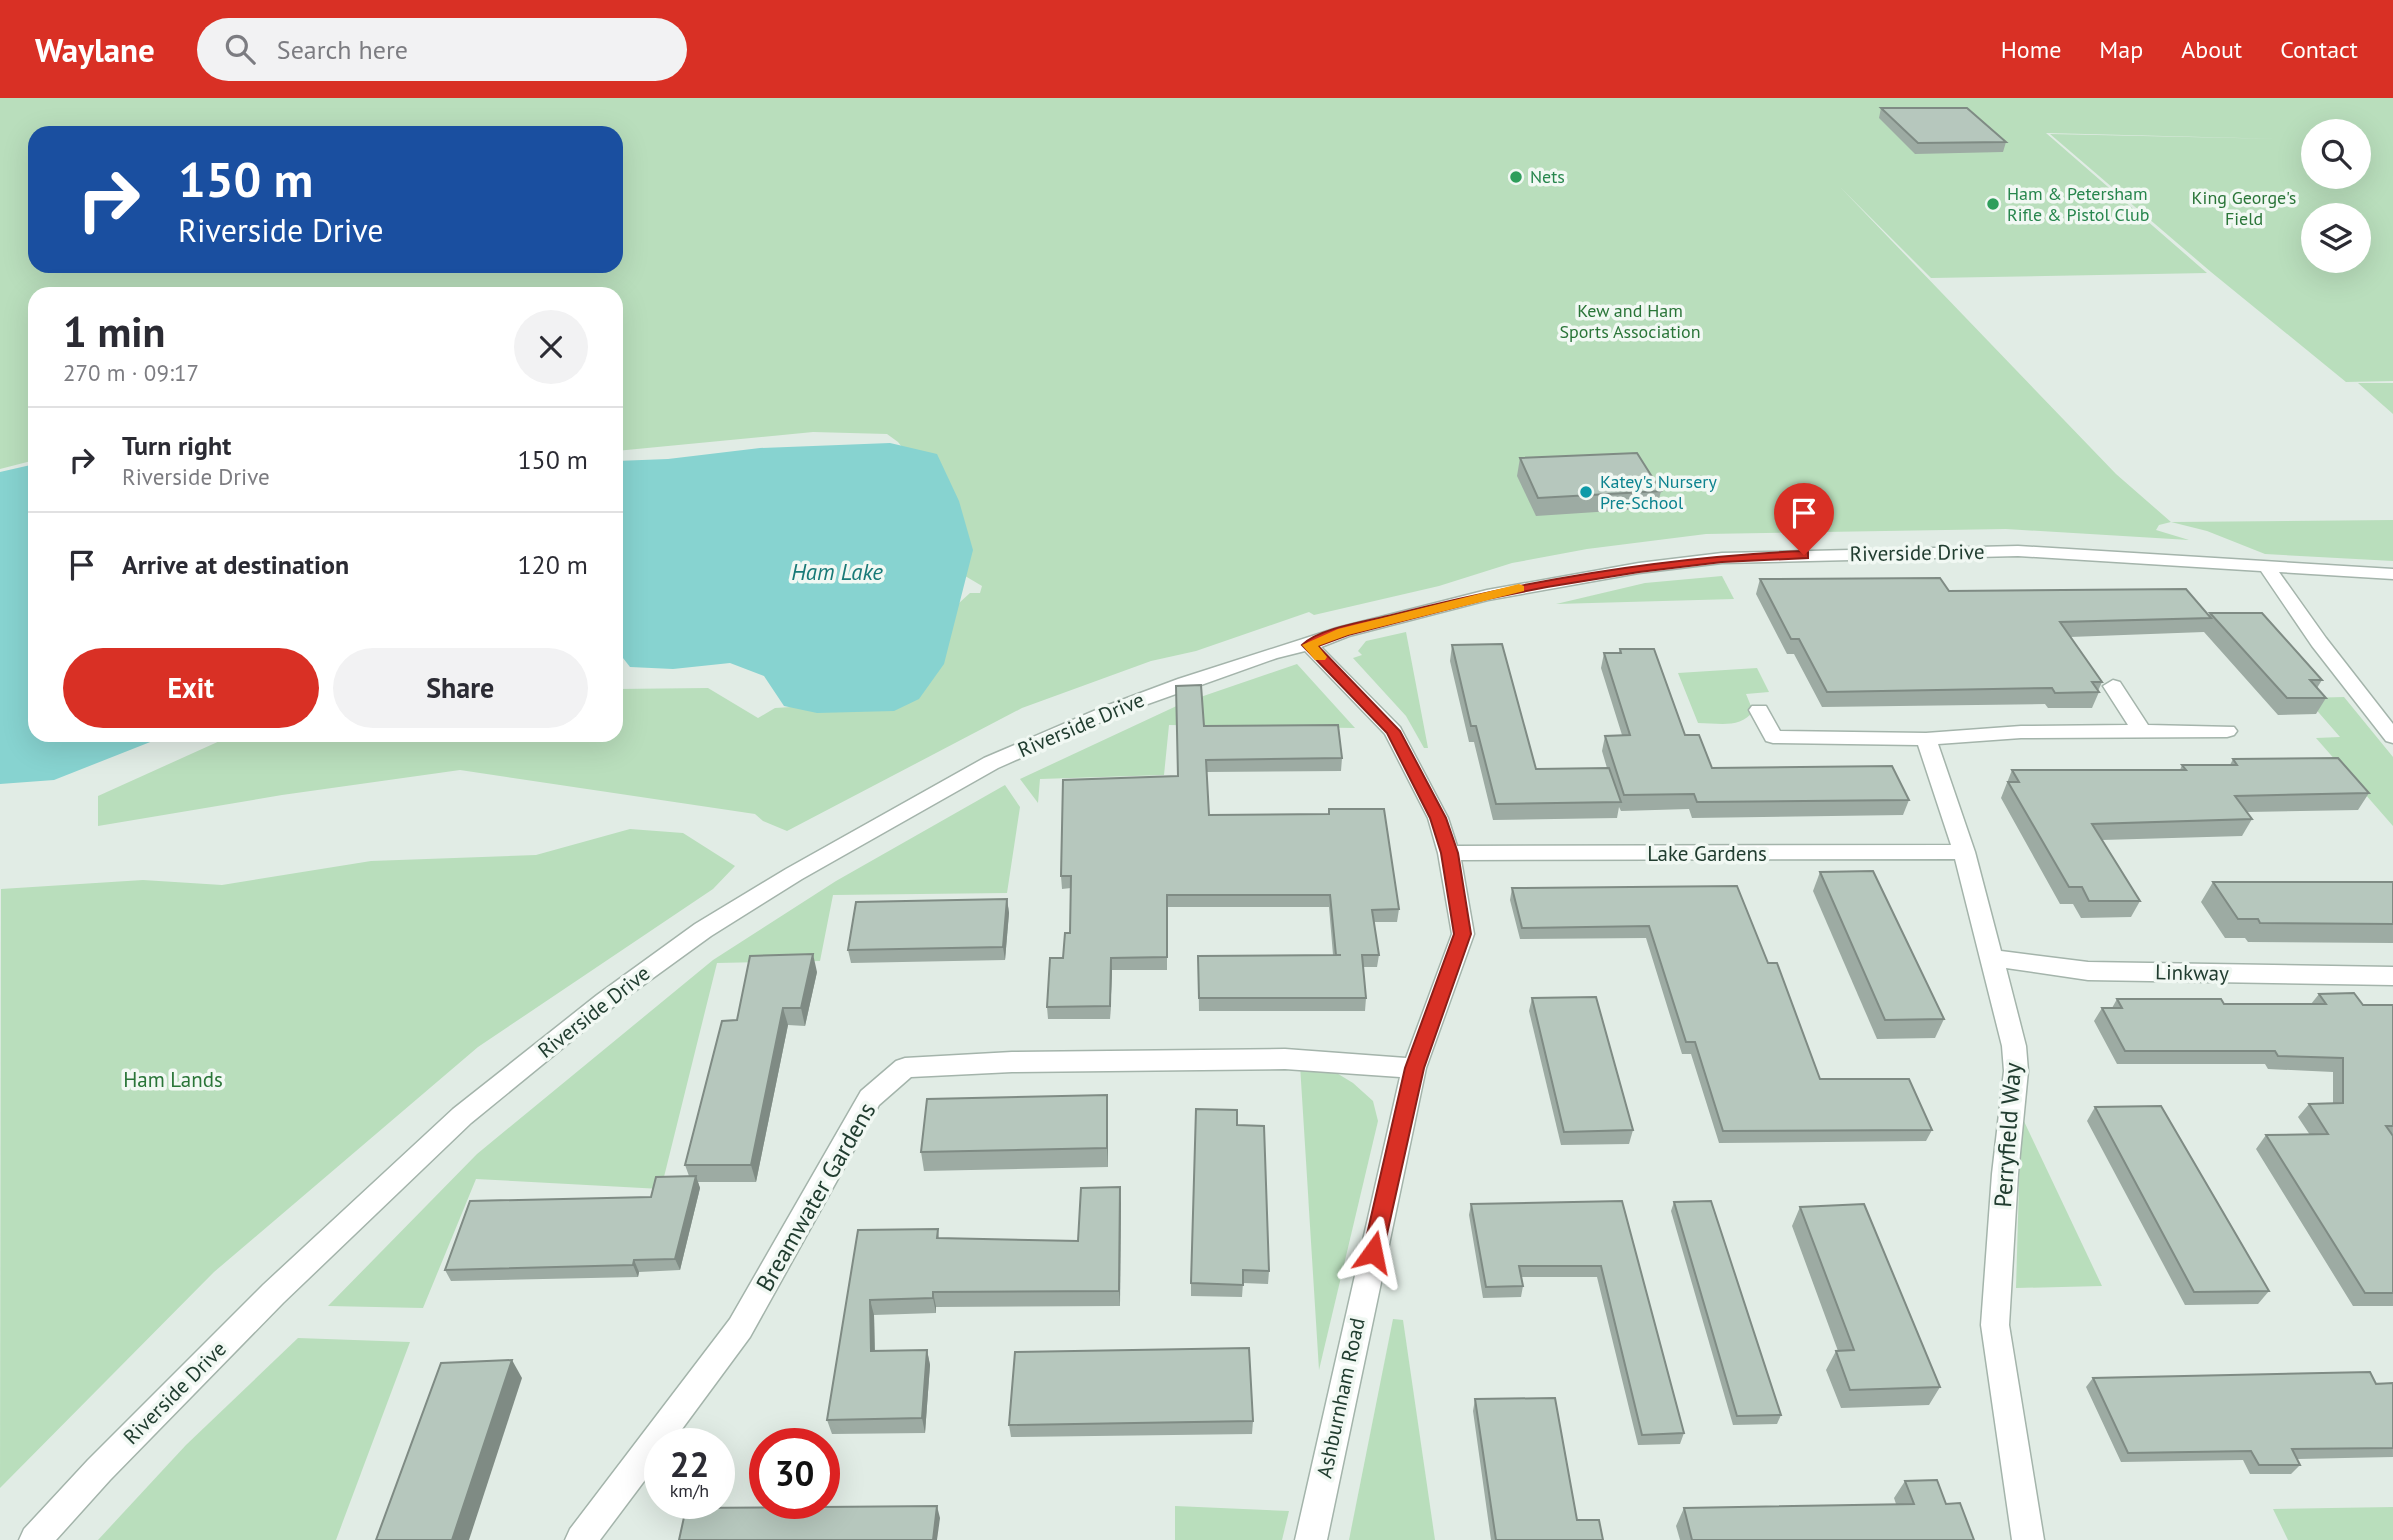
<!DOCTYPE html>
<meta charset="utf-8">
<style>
body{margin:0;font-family:"PT Sans",sans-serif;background:#f2f2f3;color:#2b2b33;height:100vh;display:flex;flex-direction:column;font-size:26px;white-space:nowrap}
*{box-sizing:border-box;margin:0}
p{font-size:23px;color:#7c7c81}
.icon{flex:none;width:38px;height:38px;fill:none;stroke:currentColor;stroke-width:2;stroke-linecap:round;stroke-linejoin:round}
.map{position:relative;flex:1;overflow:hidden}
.side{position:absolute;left:28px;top:189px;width:595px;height:455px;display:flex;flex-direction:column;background:#fff;border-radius:21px;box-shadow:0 7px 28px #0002}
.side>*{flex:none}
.hud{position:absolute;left:28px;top:28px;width:595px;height:147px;border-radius:21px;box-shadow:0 7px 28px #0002;background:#1a4fa0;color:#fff;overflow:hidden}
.fabs{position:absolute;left:2301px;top:21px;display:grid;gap:14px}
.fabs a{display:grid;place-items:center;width:70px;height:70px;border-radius:50%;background:#fff;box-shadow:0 7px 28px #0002;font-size:35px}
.speed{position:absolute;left:644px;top:1330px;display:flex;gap:14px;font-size:35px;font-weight:700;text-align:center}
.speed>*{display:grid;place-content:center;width:91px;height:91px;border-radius:50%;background:#fff;box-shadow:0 7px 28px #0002;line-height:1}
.speed small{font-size:18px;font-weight:400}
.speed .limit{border:10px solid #d22;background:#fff;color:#111}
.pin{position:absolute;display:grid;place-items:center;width:60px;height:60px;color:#fff;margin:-72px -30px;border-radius:50% 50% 50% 0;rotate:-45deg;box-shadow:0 0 7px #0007}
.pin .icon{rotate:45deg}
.me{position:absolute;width:77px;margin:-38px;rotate:12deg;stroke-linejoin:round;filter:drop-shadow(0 0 5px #0008)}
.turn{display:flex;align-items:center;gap:24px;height:147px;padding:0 35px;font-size:32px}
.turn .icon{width:91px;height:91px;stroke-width:2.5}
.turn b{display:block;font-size:49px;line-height:60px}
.round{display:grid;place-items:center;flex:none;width:74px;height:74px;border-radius:37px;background:#f2f2f3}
.headline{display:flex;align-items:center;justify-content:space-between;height:119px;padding:0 35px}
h1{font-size:42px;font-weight:800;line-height:52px}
.button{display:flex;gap:14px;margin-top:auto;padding:14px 35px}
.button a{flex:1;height:80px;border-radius:42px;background:#d93025;color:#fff;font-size:28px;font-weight:800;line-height:80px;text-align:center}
.button a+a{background:#f2f2f3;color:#2b2b33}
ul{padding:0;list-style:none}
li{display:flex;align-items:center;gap:21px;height:105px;padding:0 35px;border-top:2px solid #e1e1e2}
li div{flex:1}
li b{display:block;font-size:26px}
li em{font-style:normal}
header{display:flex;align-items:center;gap:42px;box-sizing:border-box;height:98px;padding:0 35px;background:#d93025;color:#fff}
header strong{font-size:33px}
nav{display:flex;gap:38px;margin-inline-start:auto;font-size:24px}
.search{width:490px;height:63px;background:#f2f2f3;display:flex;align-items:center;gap:18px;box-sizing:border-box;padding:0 24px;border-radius:38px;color:#7c7c81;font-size:26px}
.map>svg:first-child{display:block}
.green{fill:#b9debc;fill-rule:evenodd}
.water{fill:#87d3d0}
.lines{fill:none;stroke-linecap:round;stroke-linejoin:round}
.minor-casing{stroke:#a4b4ab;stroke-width:3}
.minor{fill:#fff;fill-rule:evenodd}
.wall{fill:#9daba3}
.shaded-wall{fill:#7f8b84}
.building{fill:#b6c7bd;stroke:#7f8b84;stroke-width:2}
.route{fill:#d93025;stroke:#8d1f18;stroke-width:2}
.slow{fill:#f59e0b}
.leisure-dot{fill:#2e9e5b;stroke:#f1f8f3;stroke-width:2.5}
.culture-dot{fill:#0f9aa8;stroke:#f1f8f3;stroke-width:2.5}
.labels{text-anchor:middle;stroke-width:7;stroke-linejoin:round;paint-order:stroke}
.far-leisure-label{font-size:18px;fill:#27864d;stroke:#f1f8f3;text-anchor:start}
.far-park-label{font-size:18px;fill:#2a7538;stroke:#f1f8f3}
.far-culture-label{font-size:18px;fill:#0d838f;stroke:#f1f8f3;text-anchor:start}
.street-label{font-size:21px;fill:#213d30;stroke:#f1f8f3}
.park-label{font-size:21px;fill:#2a7538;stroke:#f1f8f3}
.water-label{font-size:23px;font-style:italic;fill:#197a78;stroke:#f1f8f3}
.near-street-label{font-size:24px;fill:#213d30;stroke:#f1f8f3}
</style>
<header>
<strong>Waylane</strong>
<div class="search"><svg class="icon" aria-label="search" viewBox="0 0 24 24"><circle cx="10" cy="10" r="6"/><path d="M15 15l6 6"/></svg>Search here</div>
<nav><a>Home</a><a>Map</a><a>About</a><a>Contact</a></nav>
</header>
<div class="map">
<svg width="2393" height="1442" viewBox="0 0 2393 1442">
<rect width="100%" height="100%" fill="#e1ece5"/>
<g class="green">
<path d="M0,0H2393V283L2346,284L2211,174L2050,36L2281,41L2046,35L2207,175L1931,180L1840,89L2116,376L2171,424L2393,422V463L2265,456L2207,433L2171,424L2159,427L2156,432L2189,442L2006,431L1706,436L1587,451L1512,465L1439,488L1314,517L1309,514L1196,553L1151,563L1022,610L787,733L763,723L755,716L460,672L282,697L98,728V698L233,637H616V591L708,590L758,620L775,610L823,607L947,516L970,495H980L982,488L955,472L939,396L898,344L887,336L813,334L616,353V196H35V362L0,371ZM2314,33H2359V79H2314ZM35,35H616V168H35ZM2314,117H2359V163H2314Z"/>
<path d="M2358,285H2393V316Z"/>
<path d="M1722,478L1734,501L1556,506L1645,485Z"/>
<path d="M1406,534L1428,650H1424L1406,618L1353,560L1362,557L1358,553L1366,543Z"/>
<path d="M1297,566L1355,630L1169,627L1164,677L1040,681L1038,705L1020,681L1183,605Z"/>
<path d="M1757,570L1769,594L1746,596L1753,613C1741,631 1718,625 1698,625L1678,575Z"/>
<path d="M2344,599L2393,659V728L2316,640L2340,639L2306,600Z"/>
<path d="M1005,687L1020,709L1007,795L833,797L820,863L717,865L661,1091L476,1081L423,1210L328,1208L477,1056L713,862L836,783Z"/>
<path d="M630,731L683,735L735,768L713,791L478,949L214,1174L0,1390L1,791L143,782L222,787L371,763L536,757Z"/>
<path d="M1300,967L1330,971L1353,985L1373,1003L1378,1023L1319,1272Z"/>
<path d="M2021,1017L2102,1188L2016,1190Z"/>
<path d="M1393,1221L1403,1222L1435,1442H1349Z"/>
<path d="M298,1240L410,1244L336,1442H98L186,1347Z"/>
<path d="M1175,1408L1289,1413L1282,1442H1175Z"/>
<path d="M2393,1409V1442H2288L2273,1411Z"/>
</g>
<g class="water">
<path d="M890,345L937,356L959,403L973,452L944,566L919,601L894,613L817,615L784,608L764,578L730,565L673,571L630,569L616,551V363L668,361L760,350Z"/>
<path d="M35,366V637H168L54,682L0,686V374Z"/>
</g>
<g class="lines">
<g class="minor-casing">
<path id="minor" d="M2018,448L2393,471V481L2279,474L2326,540L2393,626V645L2386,643L2312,548L2261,473L2018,458L1722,465L1639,475L1488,502L1349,538L1321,549L1400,629L1448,720L1457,748L1951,747L1918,647L1773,645L1766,643L1749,612L1752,608H1766L1780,633L1926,635L2021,628L2128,627L2103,588L2113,582L2120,584L2148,627L2234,629L2237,633L2234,637L2227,639L2021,640L1938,646L1975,754L2001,853L2088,864L2393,869V887L2088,882L2006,870L2026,948L2028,973L2018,1076L2009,1227L2044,1442H2012L1981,1227L1992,1076L2004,973L2002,948L1955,761L1461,762L1474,836L1426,970L1327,1442H1295L1400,979L1285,971L1012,974L911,979L879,1007L750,1239L671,1346H660V1362L600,1442H565L570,1431L730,1221L861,993L896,963L905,960L1012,954L1285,951L1406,960L1452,836L1438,755L1428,720L1385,636L1305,553L1277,560L1117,617L998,670L802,781L711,838L613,909L471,1025L283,1205L110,1382L56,1442H19L24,1431L88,1362L263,1187L453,1011L597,897L695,826L786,771L984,660L1103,609L1178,581L1337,530L1487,492L1639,465L1722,455Z"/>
</g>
<use href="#minor" class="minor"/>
</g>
<g class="wall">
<path d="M1881,10L2006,44L2003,54L1915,56L1879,20Z"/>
<path d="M1520,360L1661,393L1657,410L1536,418L1517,378Z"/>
<path d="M1760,481L1949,493L2209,517L2210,515L2322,582L2317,590L2326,600L2316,616L2278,617L2204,534L2070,539L2102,584L2098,593L2099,594L2092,610H2048L2045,606L1822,609L1794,556H1787L1756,496Z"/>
<path d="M1452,547L1536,671L1607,670L1602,653L1605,638L1622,637L1601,570L1604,555H1619L1620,551L1685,637L1712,670L1909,702L1903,717L1692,720L1689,711L1621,713L1619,709L1617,720L1493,722L1474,644H1469L1450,563Z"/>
<path d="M1204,628L1342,660L1341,673L1206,674L1209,717L1329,716V711L1399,811L1397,824H1374L1379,857L1377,869H1363L1366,900L1365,913H1199L1198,858L1333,857L1329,809H1167V872H1112L1110,921H1048L1047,909L1063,860L1070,835L1071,790L1062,791L1061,778L1178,678Z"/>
<path d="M2233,661L2369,695L2358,712L2247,714L2252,721L2242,738L2102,742L2140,803L2131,819L2081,820L2073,806H2060L2001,700L2012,672H2180L2182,667H2230Z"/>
<path d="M1820,774L1944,921L1935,940L1877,941L1813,793Z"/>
<path d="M2213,784H2393V845L2248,844L2245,840H2225L2201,804Z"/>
<path d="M1737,788L1768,865L1820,981L1932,1032L1926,1043L1719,1045L1691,956H1682L1646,840L1520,841L1510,802L1512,790Z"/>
<path d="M1007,801L1009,815L1005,862L851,865L848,852Z"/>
<path d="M817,874L805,928L788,927L756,1084H698L700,1090L680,1172L639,1174L638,1179L451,1183L445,1172L651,1099L689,1078L685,1067L737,922Z"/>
<path d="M2319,896L2363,907H2393V1208H2353L2256,1051L2266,1037H2310L2298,1019L2309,1006L2333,1005V974L2268,971L2265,966H2117L2094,923L2102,910H2112L2117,901L2224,906H2311Z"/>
<path d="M1532,900L1633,1032L1629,1046L1561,1047L1529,913Z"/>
<path d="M2095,1009L2269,1193L2258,1206L2185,1207L2087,1023Z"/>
<path d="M1108,1017V1069L924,1073L921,1054Z"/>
<path d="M1237,1027L1269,1173L1268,1186L1243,1185L1242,1199L1191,1198V1185Z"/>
<path d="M1120,1089V1208L936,1209V1215L874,1217L875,1253L927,1252L930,1267L925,1335L832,1336L827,1322L858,1132L938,1131L939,1140L1078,1143Z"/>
<path d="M1622,1103L1684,1335L1680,1346L1638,1347L1597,1179H1521L1523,1188L1521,1199L1483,1200L1469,1117L1471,1106Z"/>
<path d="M1674,1104L1781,1317L1777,1326L1733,1327L1671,1113Z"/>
<path d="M1800,1109L1940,1289L1929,1307L1841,1310L1826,1272L1836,1253H1838L1792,1128Z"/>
<path d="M2093,1280L2393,1285V1359L2297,1361L2300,1367L2291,1376H2250L2243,1362L2121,1364L2086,1289Z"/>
<path d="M1475,1301L1577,1422L1603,1442H1491L1473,1313Z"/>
<path d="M1253,1323L1252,1336L1011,1339L1009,1327Z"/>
<path d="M1905,1383L1946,1406L1974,1442H1680L1676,1428L1684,1410L1896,1406L1894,1400Z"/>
</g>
<g class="shaded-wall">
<path d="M1007,801L1009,815L1005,862L1003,849Z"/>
<path d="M813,856L817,874L805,928L801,910Z"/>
<path d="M1111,860L1112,872L1110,921V908Z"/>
<path d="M783,910L788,927L756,1084L751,1067Z"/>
<path d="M1107,997L1108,1017V1069L1107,1050Z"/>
<path d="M696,1078L700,1090L680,1172L675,1161Z"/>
<path d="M1120,1089L1121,1105L1120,1208L1119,1193Z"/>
<path d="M634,1162L639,1174L638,1179L633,1167Z"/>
<path d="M933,1194L936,1209V1215L933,1200Z"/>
<path d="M870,1202L874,1217L875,1268L871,1253Z"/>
<path d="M927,1252L930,1267L925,1335L922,1320Z"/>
<path d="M512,1262L522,1280L469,1442H452Z"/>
<path d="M937,1408L940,1420L937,1442H933Z"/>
</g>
<g class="building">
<path d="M1881,10H1967L2006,44L1918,45Z"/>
<path d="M1637,355L1661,393L1538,400L1520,360Z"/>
<path d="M1940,480L1949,493L2186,491L2211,520L2060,524L2102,584H2092L2099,594L2055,595L2052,590L1827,594L1799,541H1791L1760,481Z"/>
<path d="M2210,515H2262L2322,582H2310L2326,600H2287Z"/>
<path d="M1502,546L1536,671L1609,670L1621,704L1496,706L1476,628H1471L1452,547Z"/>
<path d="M1620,551H1654L1685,637H1699L1712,670L1892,668L1909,702L1697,704L1694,696L1624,697L1605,638L1630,637L1604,555H1621Z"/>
<path d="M1201,587L1204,628L1338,627L1342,660L1206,662L1209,717L1329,716V711H1384L1399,811L1372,812L1379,857H1362L1366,900H1199L1198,858L1341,857H1336L1330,797H1167V859L1111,860L1110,908L1047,909L1050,860H1063L1065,835H1070L1071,778H1061L1063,682L1178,678L1176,588Z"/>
<path d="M2338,660L2369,695L2235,698L2252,721L2092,726L2140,803H2089L2082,789H2069L2008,684H2019L2012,672H2186L2182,667H2237L2233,661Z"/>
<path d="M1873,773L1944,921L1885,922L1820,774Z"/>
<path d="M2213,784H2393V826L2260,825L2258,821H2238Z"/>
<path d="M1737,788L1768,865H1777L1820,981H1909L1932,1032L1723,1033L1695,944H1686L1649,828L1522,830L1512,790Z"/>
<path d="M1007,801L1003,849L848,852L856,804Z"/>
<path d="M813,856L801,910H783L751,1067H685L722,923L737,922L750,858Z"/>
<path d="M2354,895L2363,907H2393V1028H2386L2393,1038V1195H2365L2266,1037L2328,1036L2309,1006L2343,1005V960L2278,958L2275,953H2125L2102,910H2122L2117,901H2221L2224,906H2326L2319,896Z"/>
<path d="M1596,899L1633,1032L1564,1034L1532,900Z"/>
<path d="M1107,997V1050L921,1054L927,1001Z"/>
<path d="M2161,1008L2269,1193L2194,1194L2095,1009Z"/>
<path d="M1196,1011L1237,1012V1027L1264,1028L1269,1173L1243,1172V1187L1191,1185Z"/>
<path d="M696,1078L675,1161L634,1162L633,1167L445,1172L470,1103L651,1099L656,1079Z"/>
<path d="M1120,1089L1119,1193L933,1194V1200L870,1202L871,1253L927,1252L922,1320L827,1322L858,1132L938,1131L937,1140L1078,1143L1081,1090Z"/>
<path d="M1622,1103L1684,1335L1642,1337L1601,1168H1519L1523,1188L1486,1189L1471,1106Z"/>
<path d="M1711,1103L1781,1317L1737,1318L1674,1104Z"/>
<path d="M1864,1106L1940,1289L1850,1292L1836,1253L1854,1252L1800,1109Z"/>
<path d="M1249,1250L1253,1323L1009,1327L1015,1254Z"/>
<path d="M512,1262L452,1442H376L441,1265Z"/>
<path d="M2370,1274L2376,1286L2393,1285V1350L2292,1351L2300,1367H2259L2251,1353L2128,1355L2093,1280Z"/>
<path d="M1555,1300L1577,1422H1599L1603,1442H1496L1475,1301Z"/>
<path d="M1937,1382L1946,1406L1960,1405L1974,1442H1692L1684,1410L1914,1406L1905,1383Z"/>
<path d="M937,1408L933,1442H679L686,1410Z"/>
</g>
<path class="route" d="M1804,453L1808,454V460L1722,464L1639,474L1547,489L1487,501L1348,537L1318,548L1400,633L1446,720L1458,755L1471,836L1424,970L1383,1154L1380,1161L1373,1163L1366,1161L1363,1154L1405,970L1454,836L1441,755L1430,720L1387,635L1302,547C1319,530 1368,523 1392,517C1528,482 1663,459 1804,453Z"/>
<path class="slow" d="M1519,486L1524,488V493L1348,537L1318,548L1327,559L1325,562H1315L1302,547L1338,531Z"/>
<g class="leisure-dot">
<circle cx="1516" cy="79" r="7"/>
<circle cx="1993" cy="106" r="7"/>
</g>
<circle class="culture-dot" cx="1586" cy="394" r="7"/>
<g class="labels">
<g class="far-leisure-label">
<text x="1530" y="85">Nets</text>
<text x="2007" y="102">Ham &amp; Petersham<tspan x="2007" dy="21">Rifle &amp; Pistol Club</tspan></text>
</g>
<g class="far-park-label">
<text x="2244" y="106">King George's<tspan x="2244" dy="21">Field</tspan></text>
<text x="1630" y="219">Kew and Ham<tspan x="1630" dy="21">Sports Association</tspan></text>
</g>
<g class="far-culture-label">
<text x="1600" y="390">Katey's Nursery<tspan x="1600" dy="21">Pre-School</tspan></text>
</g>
<g class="street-label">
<text transform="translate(1917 455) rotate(-1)" y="7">Riverside Drive</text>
<text transform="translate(1081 627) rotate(-23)" y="7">Riverside Drive</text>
<text x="1707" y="763">Lake Gardens</text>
<text transform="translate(2192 875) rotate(1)" y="7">Linkway</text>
<text transform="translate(594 914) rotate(-38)" y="7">Riverside Drive</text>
<text transform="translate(175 1295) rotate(-45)" y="7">Riverside Drive</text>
<text transform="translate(1341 1300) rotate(-78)" y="7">Ashburnham Road</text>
</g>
<g class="park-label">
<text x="173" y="989">Ham Lands</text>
</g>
<g class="water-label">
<text x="837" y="482">Ham Lake</text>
</g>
<g class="near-street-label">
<text transform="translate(2008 1037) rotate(-86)" y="8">Perryfield Way</text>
<text transform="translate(816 1099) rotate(-60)" y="8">Breamwater Gardens</text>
</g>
</g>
</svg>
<div class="fabs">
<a><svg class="icon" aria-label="search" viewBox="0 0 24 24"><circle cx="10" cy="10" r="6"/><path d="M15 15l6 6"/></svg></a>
<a><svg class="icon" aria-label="layers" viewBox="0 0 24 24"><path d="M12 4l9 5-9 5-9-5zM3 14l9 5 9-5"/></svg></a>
</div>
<div class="speed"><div>22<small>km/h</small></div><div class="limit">30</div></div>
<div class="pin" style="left:1804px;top:457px;background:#d93025"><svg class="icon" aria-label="arrive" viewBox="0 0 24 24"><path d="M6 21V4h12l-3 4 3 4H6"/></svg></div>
<svg class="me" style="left:1373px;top:1154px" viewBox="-20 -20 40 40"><path d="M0-17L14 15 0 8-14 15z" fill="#d93025" stroke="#fff" stroke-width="4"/></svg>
<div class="hud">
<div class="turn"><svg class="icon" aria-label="right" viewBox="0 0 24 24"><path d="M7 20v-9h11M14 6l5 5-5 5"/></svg><div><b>150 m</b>Riverside Drive</div></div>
</div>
<section class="side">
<div class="headline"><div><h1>1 min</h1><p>270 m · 09:17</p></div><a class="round"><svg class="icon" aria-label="close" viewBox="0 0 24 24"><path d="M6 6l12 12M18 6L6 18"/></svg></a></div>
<ul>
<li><svg class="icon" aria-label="right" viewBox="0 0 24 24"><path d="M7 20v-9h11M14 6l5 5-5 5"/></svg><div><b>Turn right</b><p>Riverside Drive</p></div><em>150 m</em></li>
<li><svg class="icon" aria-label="arrive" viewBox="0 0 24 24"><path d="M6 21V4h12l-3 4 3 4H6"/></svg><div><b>Arrive at destination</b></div><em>120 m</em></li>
</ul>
<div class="button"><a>Exit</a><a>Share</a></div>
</section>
</div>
